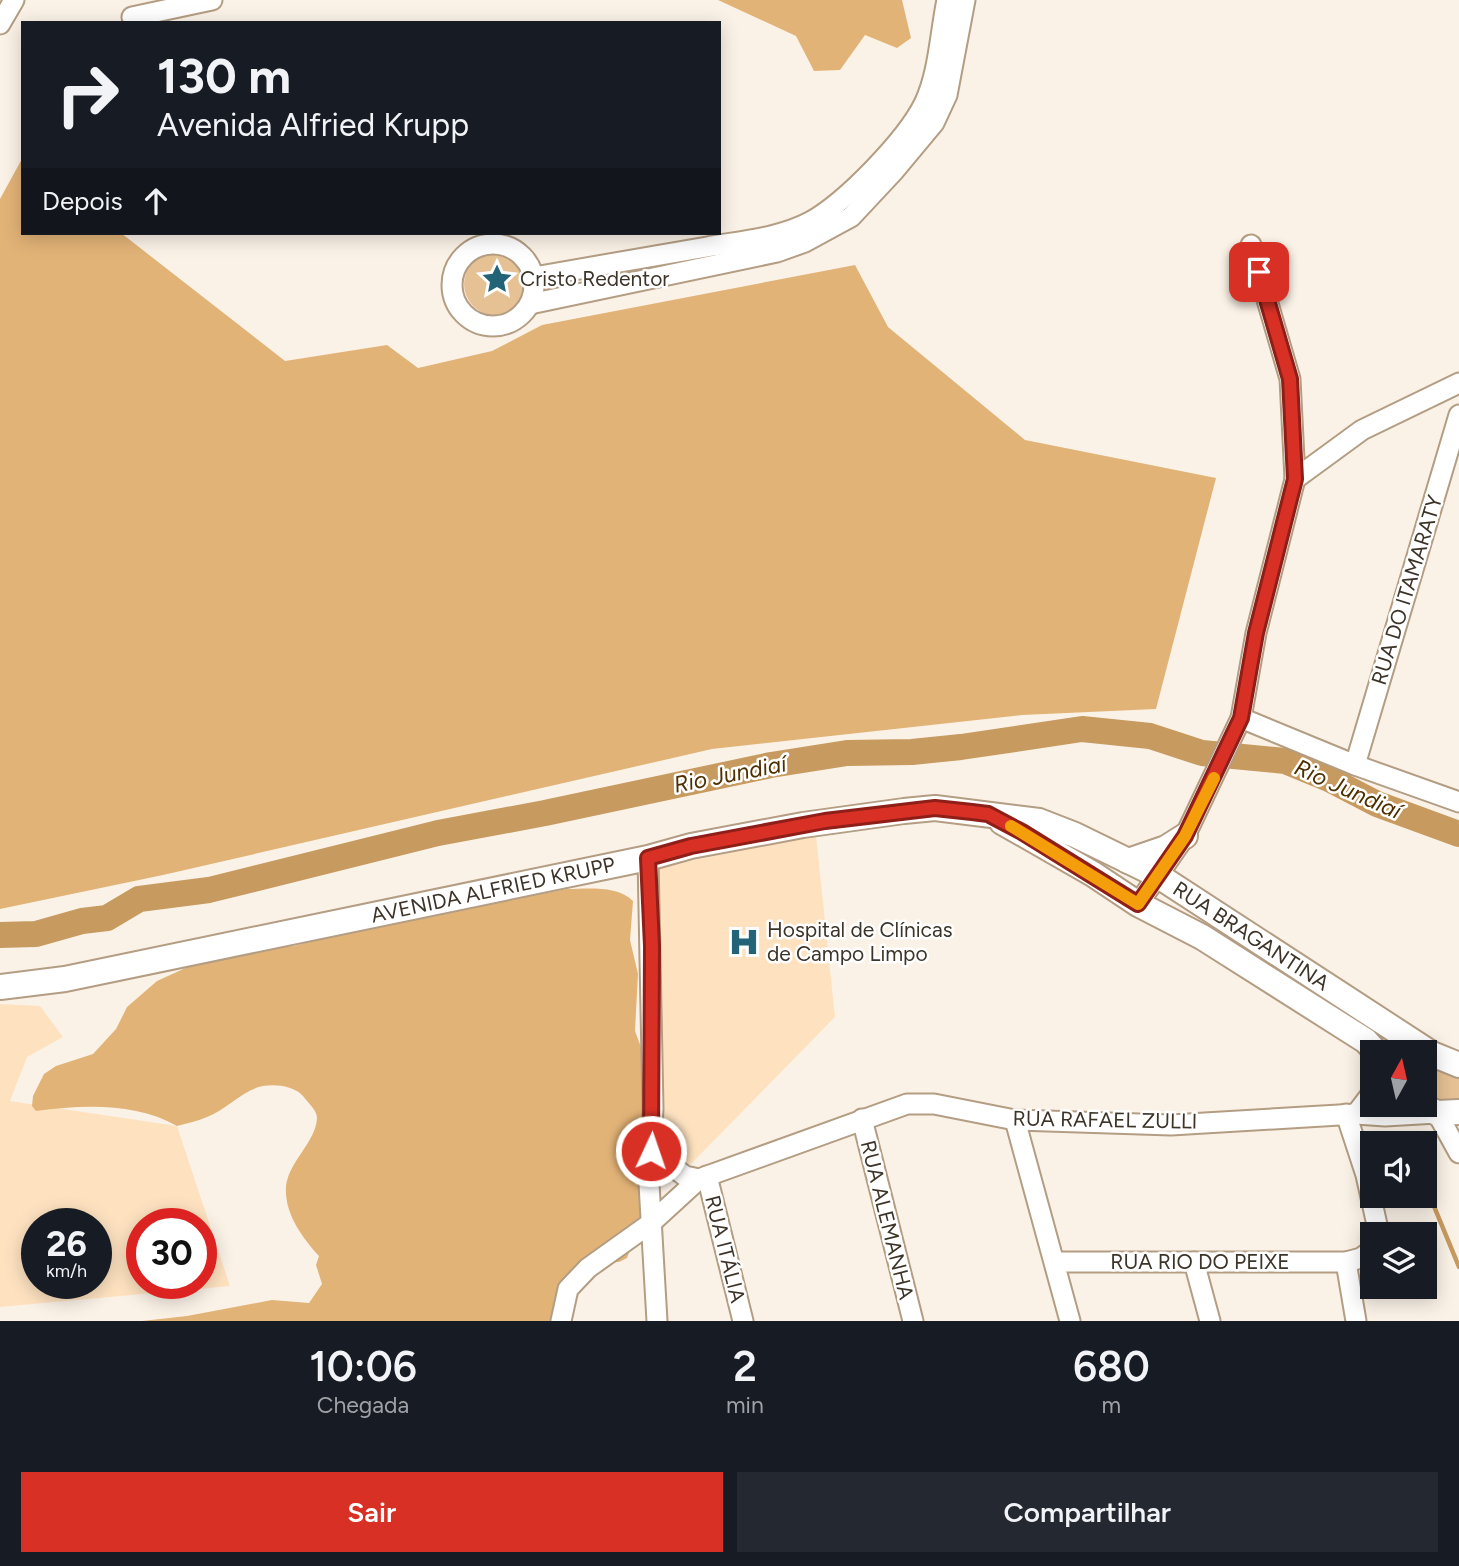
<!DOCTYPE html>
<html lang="pt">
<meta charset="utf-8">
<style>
body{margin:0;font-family:Figtree,sans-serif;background:#242831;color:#f1f3f6;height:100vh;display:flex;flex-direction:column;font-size:26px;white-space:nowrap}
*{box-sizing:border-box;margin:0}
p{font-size:23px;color:#9ea1a6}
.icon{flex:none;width:38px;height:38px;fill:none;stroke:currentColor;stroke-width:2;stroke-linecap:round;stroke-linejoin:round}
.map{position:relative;height:1321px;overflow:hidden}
.drawer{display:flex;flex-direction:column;background:#171b24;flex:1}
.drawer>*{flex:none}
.hud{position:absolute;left:21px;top:21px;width:700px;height:214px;border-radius:0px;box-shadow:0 4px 18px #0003;background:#171b24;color:#f1f3f6;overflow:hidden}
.needle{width:46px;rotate:8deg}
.fabs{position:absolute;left:1360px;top:1040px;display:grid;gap:14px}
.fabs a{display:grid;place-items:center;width:77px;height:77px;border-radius:0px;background:#171b24;box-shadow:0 4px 18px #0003;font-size:35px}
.speed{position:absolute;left:21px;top:1208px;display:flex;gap:14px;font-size:35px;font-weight:700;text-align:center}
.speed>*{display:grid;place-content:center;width:91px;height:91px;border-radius:50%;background:#171b24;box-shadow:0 4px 18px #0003;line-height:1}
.speed small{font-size:18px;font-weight:400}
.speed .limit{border:10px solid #d22;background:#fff;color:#111}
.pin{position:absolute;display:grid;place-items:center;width:60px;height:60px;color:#fff;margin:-30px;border-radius:14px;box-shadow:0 4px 10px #0006}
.me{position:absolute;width:77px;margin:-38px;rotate:3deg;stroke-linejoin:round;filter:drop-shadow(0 0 5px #0008)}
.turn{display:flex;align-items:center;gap:24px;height:147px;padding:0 21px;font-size:32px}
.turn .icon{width:91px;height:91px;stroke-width:2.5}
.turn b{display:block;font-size:49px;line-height:60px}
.then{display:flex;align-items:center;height:66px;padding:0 21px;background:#0003;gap:14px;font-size:26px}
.eta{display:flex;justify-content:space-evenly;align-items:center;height:119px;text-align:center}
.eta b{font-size:42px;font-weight:600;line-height:49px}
.button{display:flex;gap:14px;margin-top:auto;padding:14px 21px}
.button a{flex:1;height:80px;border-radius:0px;background:#d93025;color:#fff;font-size:28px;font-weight:600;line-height:80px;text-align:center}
.button a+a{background:#242831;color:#f1f3f6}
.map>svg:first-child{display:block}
.built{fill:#fee2c0;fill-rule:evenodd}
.green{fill:#e5c194}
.forest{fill:#e2b377}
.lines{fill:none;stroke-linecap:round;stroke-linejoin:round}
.stream{stroke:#c79a5f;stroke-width:4.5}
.river{stroke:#c79a5f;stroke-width:26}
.minor-casing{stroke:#b39d83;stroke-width:23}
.major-casing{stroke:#b39d83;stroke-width:28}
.minor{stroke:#fff;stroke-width:19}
.major{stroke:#fff;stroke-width:24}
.route-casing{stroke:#8d1f18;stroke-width:18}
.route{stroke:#d93025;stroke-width:12}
.slow{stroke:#f59e0b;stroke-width:12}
.labels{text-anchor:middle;stroke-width:5;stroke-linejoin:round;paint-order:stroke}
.poi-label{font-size:21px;fill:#3d3429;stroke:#fff;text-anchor:start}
.street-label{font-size:21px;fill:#3d3429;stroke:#fff}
.water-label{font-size:23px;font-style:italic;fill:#4e3000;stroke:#fff}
</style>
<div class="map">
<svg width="1459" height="1321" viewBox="0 0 1459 1321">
<rect width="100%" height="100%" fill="#fbf2e7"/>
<g class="built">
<path d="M816,835L835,1017L690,1165L659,1148L660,867Z"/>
<path d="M0,1004L40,1006L63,1037L27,1057L10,1101L177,1126L230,1286L0,1307ZM37,1223H96V1283H37ZM142,1223H201V1283H142Z"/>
</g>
<g class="green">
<circle cx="495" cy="284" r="31"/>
<path d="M1425,1063L1459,1077V1099L1449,1103L1425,1099Z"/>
</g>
<g class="forest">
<path d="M718,0H902L911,38L897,48L865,35L840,70L814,71L796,36Z"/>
<path d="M23,157V233H121L285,361L387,345L418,368L492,351L542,325L855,265L888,327L1025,440L1216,478L1156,709L1022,715L712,749L163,875L0,909V199Z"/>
<path d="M567,889C587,889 617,885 633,901L630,940L638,974L635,1031L651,1074L646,1207L627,1258L619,1262L592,1263L558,1321H142L187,1316L272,1300L309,1303L322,1284L316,1265L319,1256C302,1237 284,1213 286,1186C289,1161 316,1142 317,1118C317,1110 307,1102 303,1096C294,1086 276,1084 263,1086C244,1089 226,1110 207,1117C198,1121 187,1123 177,1126C135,1102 82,1105 36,1111L32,1106L33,1096L44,1074L56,1066L93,1054L116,1029L127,1007L157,981L225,950L294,946L359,929Z"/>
</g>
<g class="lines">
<g class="stream">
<path d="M1407,1142V1143"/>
<path d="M1424,1182L1459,1267"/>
</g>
<path class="river" d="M0,935L36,934L82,921L107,918L139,899L209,890L438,833L545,813L771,765L847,753L912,752L961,747L1082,729L1150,736L1202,753L1285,761L1329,779L1377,804L1459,834"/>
<g class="minor-casing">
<g id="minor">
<path d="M132,17L212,0"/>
<path d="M0,24L14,0"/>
<circle cx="493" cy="285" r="41"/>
<path d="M534,277C592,267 650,257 707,247C741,241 780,238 810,222C846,202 906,140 924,104C939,73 940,33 947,0"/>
<path d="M530,304L777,252L805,242L851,217L894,171L934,123L947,95L965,0"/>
<path d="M1295,479L1362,430L1459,383"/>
<path d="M1241,718L1355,765L1459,802"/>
<path d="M1355,765L1459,415"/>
<path d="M648,858L653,1109L649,1184L657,1321"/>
<path d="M1138,904L1185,836L1241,718L1256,633L1295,479L1290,379L1251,245"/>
<path d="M1346,1114L1366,1175L1379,1234"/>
<path d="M1356,1114L1372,1093"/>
<path d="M862,1119L913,1321"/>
<path d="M1015,1120L1070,1321"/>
<path d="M651,1151L685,1176L699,1179"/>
<path d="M707,1176L743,1321"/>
<path d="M1055,1262H1346L1361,1258L1372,1250"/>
<path d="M1194,1262L1210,1321"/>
<path d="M1346,1262L1356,1321"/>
<path d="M561,1321L568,1289L588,1268L651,1223L699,1179L907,1104H934L1015,1120L1171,1125L1356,1114L1385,1116L1437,1113L1459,1153"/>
</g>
</g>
<g class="major-casing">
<g id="major">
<path d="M1002,822L1093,874L1138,904L1202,937L1366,1041L1376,1052"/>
<path d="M1128,861L1166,848L1185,836"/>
<path d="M0,987L65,979L648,858L691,846L803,825L904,811L935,808L1039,821L1075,835L1157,875L1432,1054L1459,1065"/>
<path d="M1417,1104L1437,1113L1459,1112"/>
</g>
</g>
<use href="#minor" class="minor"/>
<use href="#major" class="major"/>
</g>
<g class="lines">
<g class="route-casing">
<path id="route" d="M651,1151L652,946L648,858L691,846L825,821L935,808L972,812L988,814L1022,832L1138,904L1185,836L1241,718L1256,633L1295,479L1290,379L1259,272"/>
</g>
<use href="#route" class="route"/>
<path class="slow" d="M1011,826L1138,904L1185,836L1214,778"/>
</g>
<defs>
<g id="sight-bare" transform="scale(2.415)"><path d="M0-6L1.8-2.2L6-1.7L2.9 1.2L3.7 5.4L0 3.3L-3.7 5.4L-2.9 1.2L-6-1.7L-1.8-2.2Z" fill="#226377" stroke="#fff" stroke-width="2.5" paint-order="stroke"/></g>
<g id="hospital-bare" transform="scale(2.415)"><path d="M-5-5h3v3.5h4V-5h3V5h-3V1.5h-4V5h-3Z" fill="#226377" stroke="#fff" stroke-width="2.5" paint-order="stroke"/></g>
</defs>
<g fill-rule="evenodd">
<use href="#sight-bare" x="497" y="279"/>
<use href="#hospital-bare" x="744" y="942"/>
</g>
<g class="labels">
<g class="poi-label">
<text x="520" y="286">Cristo Redentor</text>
<text x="767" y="937">Hospital de Clínicas<tspan x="767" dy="24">de Campo Limpo</tspan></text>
</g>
<g class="street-label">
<text transform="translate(1407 590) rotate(-73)" y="7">RUA DO ITAMARATY</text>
<text transform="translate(493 890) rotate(-12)" y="7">AVENIDA ALFRIED KRUPP</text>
<text transform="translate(1251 936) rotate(33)" y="7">RUA BRAGANTINA</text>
<text transform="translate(1105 1120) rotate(1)" y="7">RUA RAFAEL ZULLI</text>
<text transform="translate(887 1220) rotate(76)" y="7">RUA ALEMANHA</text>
<text transform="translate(725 1249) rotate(76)" y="7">RUA ITÁLIA</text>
<text x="1200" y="1269">RUA RIO DO PEIXE</text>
</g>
<g class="water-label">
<text transform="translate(730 774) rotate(-11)" y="8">Rio Jundiaí</text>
<text transform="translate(1348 789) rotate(24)" y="8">Rio Jundiaí</text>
</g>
</g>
</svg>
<div class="fabs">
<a><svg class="needle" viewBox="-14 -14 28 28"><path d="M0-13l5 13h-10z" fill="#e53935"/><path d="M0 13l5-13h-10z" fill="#9ea1a6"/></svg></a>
<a><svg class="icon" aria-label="sound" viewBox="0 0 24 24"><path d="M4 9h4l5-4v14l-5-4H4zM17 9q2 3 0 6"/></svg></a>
<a><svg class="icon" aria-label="layers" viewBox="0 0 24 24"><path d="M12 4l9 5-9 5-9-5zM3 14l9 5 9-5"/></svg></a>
</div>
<div class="speed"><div>26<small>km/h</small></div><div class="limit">30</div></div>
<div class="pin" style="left:1259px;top:272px;background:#d93025"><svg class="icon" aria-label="arrive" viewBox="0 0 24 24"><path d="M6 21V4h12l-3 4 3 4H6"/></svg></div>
<svg class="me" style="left:651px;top:1151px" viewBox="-20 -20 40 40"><circle r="17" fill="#d93025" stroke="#fff" stroke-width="3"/><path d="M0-11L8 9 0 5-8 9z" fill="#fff"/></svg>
<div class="hud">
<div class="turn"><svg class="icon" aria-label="right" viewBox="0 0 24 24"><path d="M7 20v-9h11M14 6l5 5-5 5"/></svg><div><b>130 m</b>Avenida Alfried Krupp</div></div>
<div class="then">Depois<svg class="icon" aria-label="ahead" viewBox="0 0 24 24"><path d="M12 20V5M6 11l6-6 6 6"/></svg></div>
</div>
</div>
<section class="drawer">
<div class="eta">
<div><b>10:06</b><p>Chegada</p></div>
<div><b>2</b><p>min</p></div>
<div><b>680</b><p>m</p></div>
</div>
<div class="button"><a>Sair</a><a>Compartilhar</a></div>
</section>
